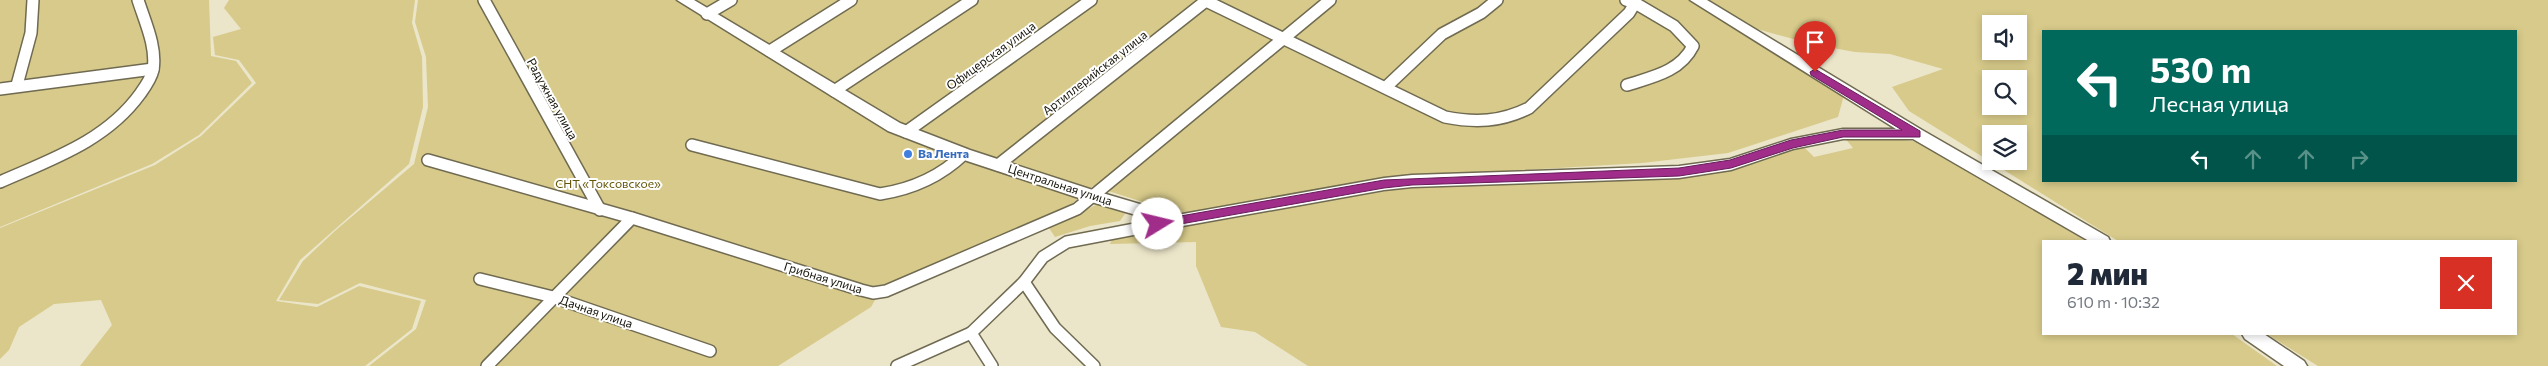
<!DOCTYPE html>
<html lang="ru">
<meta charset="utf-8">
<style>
body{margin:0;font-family:Commissioner,sans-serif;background:#f6f6f7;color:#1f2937;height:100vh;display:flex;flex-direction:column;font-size:19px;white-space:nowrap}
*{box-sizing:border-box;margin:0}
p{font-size:16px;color:#747a83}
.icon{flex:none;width:28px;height:28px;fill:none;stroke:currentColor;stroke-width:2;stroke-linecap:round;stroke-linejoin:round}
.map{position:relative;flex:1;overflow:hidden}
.sheet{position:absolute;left:2042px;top:240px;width:475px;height:95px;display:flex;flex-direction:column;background:#fff;border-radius:0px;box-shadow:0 2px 8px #0003}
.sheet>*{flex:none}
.guide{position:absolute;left:2042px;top:30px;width:475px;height:152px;border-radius:0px;box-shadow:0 2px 8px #0003;background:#00695c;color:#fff;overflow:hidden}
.controls{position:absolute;left:1982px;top:15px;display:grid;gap:10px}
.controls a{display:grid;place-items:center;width:45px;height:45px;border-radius:0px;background:#fff;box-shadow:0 2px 8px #0003;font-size:25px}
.pin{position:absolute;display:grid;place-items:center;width:42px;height:42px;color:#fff;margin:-51px -21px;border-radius:50% 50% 50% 0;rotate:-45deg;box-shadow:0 0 5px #0007}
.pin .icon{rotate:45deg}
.me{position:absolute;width:55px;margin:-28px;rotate:81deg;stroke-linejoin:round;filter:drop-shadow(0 0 4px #0008)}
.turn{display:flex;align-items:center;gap:18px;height:105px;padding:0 25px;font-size:22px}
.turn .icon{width:65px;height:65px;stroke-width:2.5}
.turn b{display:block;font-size:35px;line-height:42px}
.lanes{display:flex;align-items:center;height:48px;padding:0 25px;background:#0003;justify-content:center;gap:25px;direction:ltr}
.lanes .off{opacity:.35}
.round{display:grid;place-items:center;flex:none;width:52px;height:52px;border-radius:0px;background:#f6f6f7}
.summary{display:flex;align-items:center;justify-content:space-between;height:85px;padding:0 25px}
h1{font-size:30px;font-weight:800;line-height:38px}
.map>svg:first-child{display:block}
.green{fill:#d7ca8a;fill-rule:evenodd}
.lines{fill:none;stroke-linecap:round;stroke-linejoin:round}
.street-casing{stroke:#6f6a51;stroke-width:14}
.secondary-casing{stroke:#6f6a51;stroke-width:3}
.street{stroke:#fff;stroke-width:11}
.secondary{fill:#fff;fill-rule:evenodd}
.route{fill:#9f2d89;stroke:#671d59}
.shop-dot{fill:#3f7fe0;stroke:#fff;stroke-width:2}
.labels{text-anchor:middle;stroke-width:4;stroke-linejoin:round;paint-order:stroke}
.street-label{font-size:12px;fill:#131107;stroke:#fff}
.shop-label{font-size:12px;font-weight:bold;fill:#366cbe;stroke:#fff;text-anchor:start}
.park-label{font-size:12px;fill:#635506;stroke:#fff}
</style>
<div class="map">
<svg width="2548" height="366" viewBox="0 0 2548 366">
<rect width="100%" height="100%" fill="#ebe5c9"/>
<g class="green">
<path d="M0,0H209L211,56L236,61L252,83L199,135L152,164L0,227Z"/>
<path d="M229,0H415L412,23L422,57L423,107L409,164L300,260L276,301L317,307L359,286L421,301L412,329L365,366H80L112,325L101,300L54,304L19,327L9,350L0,359V228L155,165L201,136L256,83L239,60L215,55L213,37L241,29L224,8Z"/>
<path d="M418,0H1689L1844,95L1838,117L1728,153L1642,163L1409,177L1195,214L1177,213L1093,186L1069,206L883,286L871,307L778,366H369L416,329L426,300L360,283L318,304L279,300L303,261L336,230L414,164L428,107L426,57L415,22Z"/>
<path d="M1709,0H2548V366H2318L2267,334H2516V241H2118L1909,111L1892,87L1943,69L1890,54L1855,52L1811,44L1757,29ZM1991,24H2019V51H1991ZM2516,31V181H2044V31ZM1991,79H2019V106H1991ZM1991,134H2019V161H1991Z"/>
<path d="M1868,136L1921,142L2086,241H2044V334H2232L2277,366H1308L1255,332L1221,327L1196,266V242L1110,244L1113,237L1410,187L1685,177L1735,169L1784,151L1805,148L1814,157L1853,148L1844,137Z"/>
<path d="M1102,202L1127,211L1120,221L1090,226L1055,237L1049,228Z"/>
</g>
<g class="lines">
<g class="street-casing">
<g id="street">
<path d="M484,0L600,210"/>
<path d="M1204,0L1445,117C1475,123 1501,122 1529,108L1629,13L1635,3L1626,0"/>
<path d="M707,14L731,0"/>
<path d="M770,51L851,0"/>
<path d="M17,85L31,33L33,0"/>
<path d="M1627,85C1652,77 1680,72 1693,46L1674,26L1635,3"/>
<path d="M1386,87L1442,34L1481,13L1497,0"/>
<path d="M0,89L153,69"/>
<path d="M834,91L972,0"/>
<path d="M906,132L1091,0"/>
<path d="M692,145L880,194C913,189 940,177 964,154"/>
<path d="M428,160L632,218L861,290L873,293L886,291L1077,209L1330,0"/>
<path d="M998,165L1207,0"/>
<path d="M0,182C52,159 106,141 140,94C145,87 151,79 153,70C157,47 145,22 138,0"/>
<path d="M480,279L553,297L710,351"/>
<path d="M487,366L632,218"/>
<path d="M897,366L971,333"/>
<path d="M992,366L971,333L1024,282"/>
<path d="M1094,366L1055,328L1024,282L1043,257L1067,242L1177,221"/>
</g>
</g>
<g class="secondary-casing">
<g id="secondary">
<path d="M677,0H694L900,123L970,150L1099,192L1177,215L1384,178L1412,175L1679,166L1730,159L1791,139L1843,129H1896L1690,0H1707L1922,130L2108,237L2110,241H2089L1913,139H1843L1793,149L1731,170L1679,178L1412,187L1384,190L1177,227L1088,201L958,158L888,131Z"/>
<path d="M2242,334H2264L2304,361L2307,366H2284L2245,339Z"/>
</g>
</g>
<use href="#street" class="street"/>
<use href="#secondary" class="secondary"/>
</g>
<path class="route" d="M1815,69L1920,131V137H1843L1793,148L1731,168L1679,176L1412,185L1384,188L1158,228L1152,224L1158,220L1384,180L1679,168L1730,160L1791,140L1843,130H1902L1811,75L1810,72Z"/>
<circle class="shop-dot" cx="908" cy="154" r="5"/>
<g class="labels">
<g class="street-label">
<text transform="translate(991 56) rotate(-36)" y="4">Офицерская улица</text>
<text transform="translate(1095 73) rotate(-38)" y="4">Артиллерийская улица</text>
<text transform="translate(552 99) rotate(61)" y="4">Радужная улица</text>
<text transform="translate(1060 185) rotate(18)" y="4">Центральная улица</text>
<text transform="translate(823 278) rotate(17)" y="4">Грибная улица</text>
<text transform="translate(596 312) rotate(19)" y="4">Дачная улица</text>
</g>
<g class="shop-label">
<text x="918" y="158">Ва Лента</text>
</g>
<g class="park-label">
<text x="608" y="188">СНТ «Токсовское»</text>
</g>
</g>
</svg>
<div class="controls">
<a><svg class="icon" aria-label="sound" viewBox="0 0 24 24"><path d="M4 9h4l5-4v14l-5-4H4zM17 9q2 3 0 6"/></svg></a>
<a><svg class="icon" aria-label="search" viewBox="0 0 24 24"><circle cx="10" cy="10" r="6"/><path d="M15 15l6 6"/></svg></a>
<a><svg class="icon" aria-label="layers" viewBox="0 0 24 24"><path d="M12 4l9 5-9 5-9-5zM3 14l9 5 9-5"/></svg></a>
</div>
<div class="pin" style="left:1815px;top:72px;background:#d93025"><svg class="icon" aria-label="arrive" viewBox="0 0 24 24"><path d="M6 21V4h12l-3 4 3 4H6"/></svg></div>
<svg class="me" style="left:1158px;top:224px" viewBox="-20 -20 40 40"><circle r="19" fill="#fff"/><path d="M0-13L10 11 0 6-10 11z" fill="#9f2d89"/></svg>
<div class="guide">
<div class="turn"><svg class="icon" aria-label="left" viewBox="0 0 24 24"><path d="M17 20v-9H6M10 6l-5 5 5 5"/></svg><div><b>530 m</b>Лесная улица</div></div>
<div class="lanes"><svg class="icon" aria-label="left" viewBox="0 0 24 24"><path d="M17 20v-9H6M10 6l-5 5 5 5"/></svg><svg class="icon off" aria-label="ahead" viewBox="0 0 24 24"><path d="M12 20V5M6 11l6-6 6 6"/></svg><svg class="icon off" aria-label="ahead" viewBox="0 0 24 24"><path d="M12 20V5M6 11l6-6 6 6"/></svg><svg class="icon off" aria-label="right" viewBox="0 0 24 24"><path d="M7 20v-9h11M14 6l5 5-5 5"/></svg></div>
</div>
<section class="sheet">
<div class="summary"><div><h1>2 мин</h1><p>610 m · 10:32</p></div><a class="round" style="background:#d93025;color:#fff"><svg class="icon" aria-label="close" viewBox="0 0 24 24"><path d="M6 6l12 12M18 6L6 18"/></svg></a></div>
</section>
</div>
